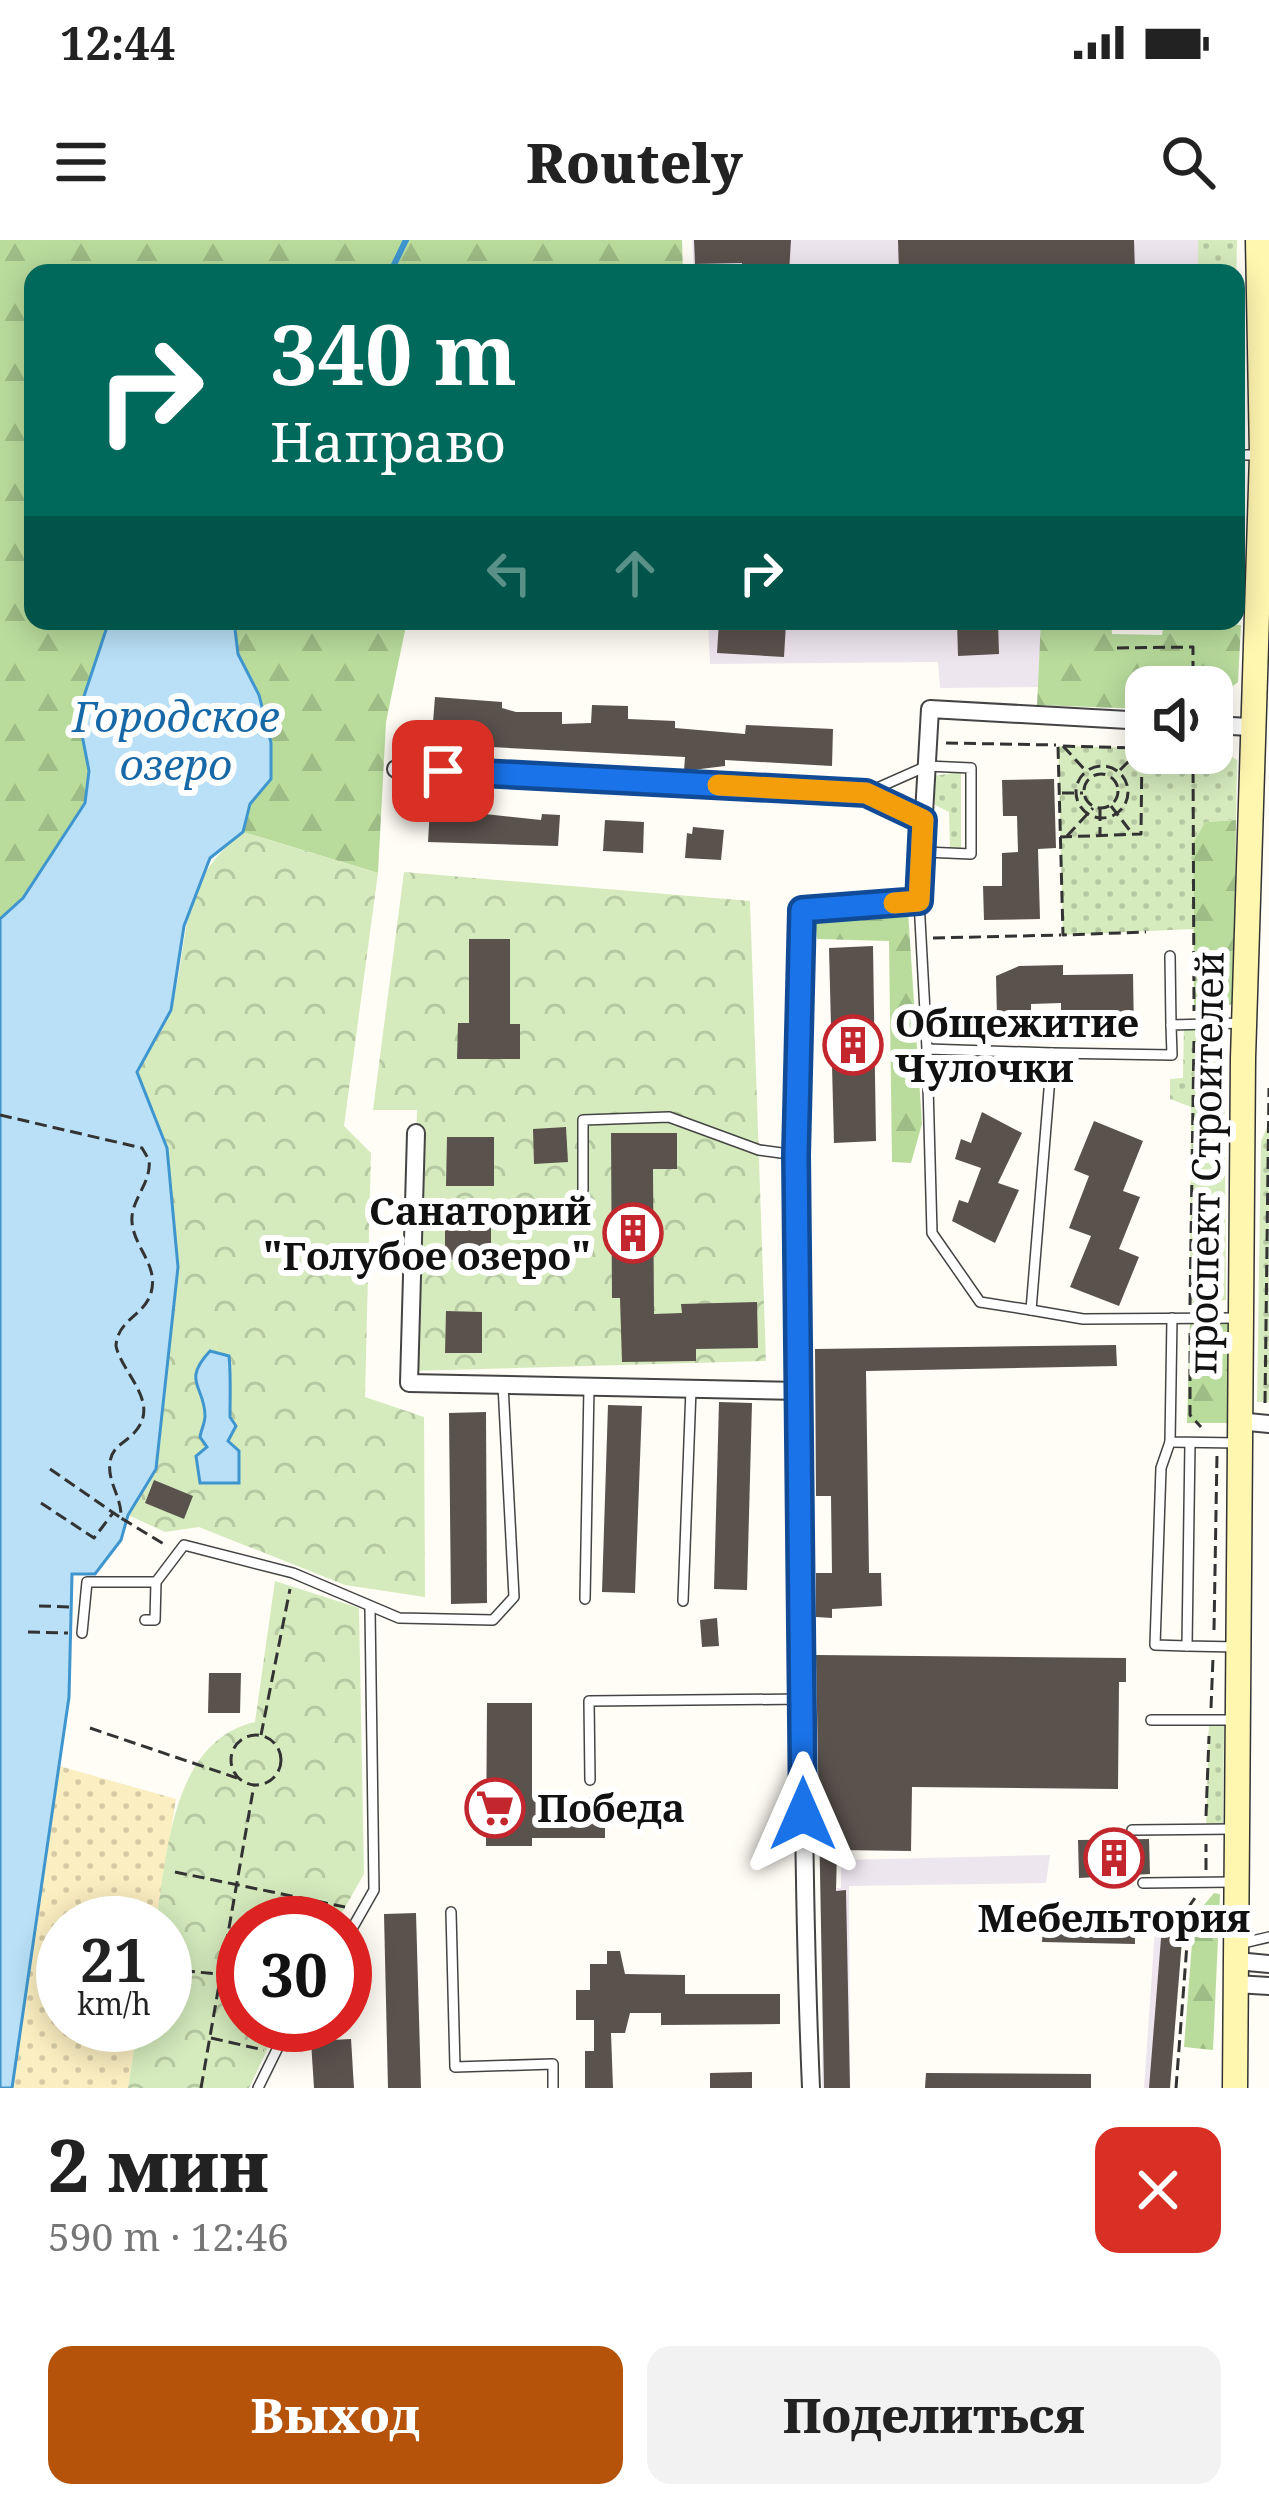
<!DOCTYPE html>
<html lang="ru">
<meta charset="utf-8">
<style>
body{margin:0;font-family:"Noto Serif",serif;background:#f2f2f2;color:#222;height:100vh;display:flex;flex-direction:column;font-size:45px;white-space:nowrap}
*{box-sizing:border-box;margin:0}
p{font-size:39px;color:#767676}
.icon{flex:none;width:66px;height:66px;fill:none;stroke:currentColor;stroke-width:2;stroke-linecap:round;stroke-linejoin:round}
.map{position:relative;height:1848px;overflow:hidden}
.panel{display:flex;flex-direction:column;background:#fff;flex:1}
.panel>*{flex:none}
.guide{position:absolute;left:24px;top:24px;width:1221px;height:366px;border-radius:24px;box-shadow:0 6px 30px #0003;background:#00695c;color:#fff;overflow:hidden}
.fabs{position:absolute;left:1125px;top:426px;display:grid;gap:24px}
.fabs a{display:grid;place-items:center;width:108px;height:108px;border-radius:24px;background:#fff;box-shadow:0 6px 30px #0003;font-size:60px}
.speed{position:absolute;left:36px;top:1656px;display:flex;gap:24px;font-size:60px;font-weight:700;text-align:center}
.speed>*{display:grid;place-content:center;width:156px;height:156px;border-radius:50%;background:#fff;box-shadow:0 6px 30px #0003;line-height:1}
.speed small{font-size:30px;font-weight:400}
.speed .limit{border:18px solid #d22;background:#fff;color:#111}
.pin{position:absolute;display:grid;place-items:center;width:102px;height:102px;color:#fff;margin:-51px;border-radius:24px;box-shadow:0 6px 18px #0006}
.me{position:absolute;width:132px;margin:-66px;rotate:0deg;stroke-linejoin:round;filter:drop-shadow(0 0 9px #0008)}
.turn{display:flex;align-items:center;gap:42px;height:252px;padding:0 48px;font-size:54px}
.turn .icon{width:156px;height:156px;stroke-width:2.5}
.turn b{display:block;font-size:84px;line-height:102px}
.lanes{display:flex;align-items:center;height:114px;padding:0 48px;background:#0003;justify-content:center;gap:60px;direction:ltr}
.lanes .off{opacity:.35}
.round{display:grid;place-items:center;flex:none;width:126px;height:126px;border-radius:24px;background:#f2f2f2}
.summary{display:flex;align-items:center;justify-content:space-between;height:204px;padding:0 48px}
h1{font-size:72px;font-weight:800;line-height:90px}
.button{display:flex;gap:24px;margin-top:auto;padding:24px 48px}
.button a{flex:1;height:138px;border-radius:24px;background:#b45309;color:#fff;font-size:48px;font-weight:800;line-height:138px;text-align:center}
.button a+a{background:#f2f2f2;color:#222}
.status{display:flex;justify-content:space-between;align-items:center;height:84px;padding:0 60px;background:#fff;direction:ltr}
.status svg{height:33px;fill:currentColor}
header{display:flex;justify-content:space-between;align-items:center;height:156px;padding:0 48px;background:#fff;font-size:54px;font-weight:800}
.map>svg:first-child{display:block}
.industrial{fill:#eee6ef}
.grass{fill:url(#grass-dots)}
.forest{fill:url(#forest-firs)}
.sand{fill:url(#sand-dots)}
.park{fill:url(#park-crowns)}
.water{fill:#b9e0f7;stroke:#3f96cf;stroke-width:3}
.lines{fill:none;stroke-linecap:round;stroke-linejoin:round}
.stream{stroke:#3f96cf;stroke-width:6}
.building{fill:#5a524d}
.lane-casing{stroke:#444;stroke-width:12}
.street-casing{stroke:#444;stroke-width:20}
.secondary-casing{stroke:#333;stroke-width:27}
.path{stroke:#333;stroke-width:3;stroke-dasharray:12 6;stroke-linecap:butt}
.lane{stroke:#fff;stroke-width:9}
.street{stroke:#fff;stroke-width:16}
.secondary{stroke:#fff6b0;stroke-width:24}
.route-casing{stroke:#114b97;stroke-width:30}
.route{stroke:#1a73e8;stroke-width:21}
.slow{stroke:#f59e0b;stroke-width:21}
.labels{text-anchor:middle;stroke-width:12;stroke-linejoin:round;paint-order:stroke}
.poi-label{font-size:39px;font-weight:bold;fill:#111;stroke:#fff;text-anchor:start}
.street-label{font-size:39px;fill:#111;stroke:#fff}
.water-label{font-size:42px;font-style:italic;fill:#1768a6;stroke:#fff}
</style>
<div class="status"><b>12:44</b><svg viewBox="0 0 49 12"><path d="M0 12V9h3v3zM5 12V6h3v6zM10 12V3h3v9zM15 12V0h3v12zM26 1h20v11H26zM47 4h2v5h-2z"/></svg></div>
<header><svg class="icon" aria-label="menu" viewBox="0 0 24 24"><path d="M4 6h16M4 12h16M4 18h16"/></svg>Routely<svg class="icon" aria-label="search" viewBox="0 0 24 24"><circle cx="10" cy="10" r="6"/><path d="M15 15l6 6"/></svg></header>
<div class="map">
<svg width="1269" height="1848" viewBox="0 0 1269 1848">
<defs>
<pattern id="grass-dots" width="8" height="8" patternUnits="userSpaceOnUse" patternTransform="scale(3)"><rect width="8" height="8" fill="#d5ebbd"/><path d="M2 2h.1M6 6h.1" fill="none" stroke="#b6c8a1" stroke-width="1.8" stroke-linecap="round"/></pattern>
<pattern id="forest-firs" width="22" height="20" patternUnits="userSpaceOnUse" patternTransform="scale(3)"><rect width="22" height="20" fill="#b9dc9c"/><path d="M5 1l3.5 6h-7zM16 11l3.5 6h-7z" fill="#9ebc85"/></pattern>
<pattern id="sand-dots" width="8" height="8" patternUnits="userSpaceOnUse" patternTransform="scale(3)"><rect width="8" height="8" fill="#fbeec1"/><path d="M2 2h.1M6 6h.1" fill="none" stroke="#d6cba5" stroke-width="1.8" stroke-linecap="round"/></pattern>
<pattern id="park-crowns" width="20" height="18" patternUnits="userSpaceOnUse" patternTransform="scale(3)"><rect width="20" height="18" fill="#d5ebbd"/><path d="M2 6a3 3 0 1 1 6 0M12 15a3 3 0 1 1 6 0" fill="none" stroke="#b6c8a1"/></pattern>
</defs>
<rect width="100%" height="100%" fill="#fffdf5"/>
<g class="industrial">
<path d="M692,0H1198V33H694Z"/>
<path d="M708,381H1111L1044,447L940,448L938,422L710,424Z"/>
<path d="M1050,1615L1046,1643L849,1646L850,1848H822L823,1648H841V1620Z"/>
<path d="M1156,1675L1177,1677L1166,1848H1144Z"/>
</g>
<g class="grass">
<path d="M1198,0H1237L1236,46V33H1198Z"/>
<path d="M1058,506L1146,508V513L1223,511L1237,520L1236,580L1205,582L1193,603V689L1063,695Z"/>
<path d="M961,532V608H950L949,572L935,565L933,536Z"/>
<path d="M1224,784L1226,1060L1190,1063L1191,867L1170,859V839L1183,838L1184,785Z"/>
<path d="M1269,883V1162H1257L1261,901Z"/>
<path d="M1209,1480H1224L1223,1589L1206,1590Z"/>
</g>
<g class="forest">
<path d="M0,0H682L683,33H33V381H109L78,474L89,531L85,563L23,658L0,679Z"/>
<path d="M234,381H407L386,482L378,633L243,592L250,564L271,539L259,455L238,414Z"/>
<path d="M1041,381H1111L1112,394L1162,395L1164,381L1241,385L1238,442L1212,462V447H1146V469L1037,465Z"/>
<path d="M1236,580L1234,764L1194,770L1193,603L1205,582Z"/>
<path d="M908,671L922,884L911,923L892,922L889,701L817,699L815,675Z"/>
<path d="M1190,1078H1228V1183H1187Z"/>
<path d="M1214,1653L1220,1654L1213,1810L1184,1807L1194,1677Z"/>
</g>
<path class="sand" d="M59,1526L176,1559L156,1683H63V1785H138L128,1848H12Z"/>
<g class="park">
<path d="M243,592L378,633L344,886L371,913L365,1157L424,1177L425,1357L345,1345L199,1287L165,1292L128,1275L156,1229L145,856L137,832C148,811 166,788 172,766C191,693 177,644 243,592Z"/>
<path d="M404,632L750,661L766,1121L410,1131L417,870H373Z"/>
<path d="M275,1341L359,1368L364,1634L336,1683H243V1785H279L249,1848H128L138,1785H165V1683H156C167,1613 172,1501 255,1482Z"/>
</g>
<g class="water">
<path d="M109,381H234L238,414L259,455L271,503V539L250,564L243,592L210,618L184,686L171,770L137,832L167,908L178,1027L156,1229L128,1275L121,1300L95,1334H72L69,1457L12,1848H0V679L23,658L85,563L89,531L78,474Z"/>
<path d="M210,1111L229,1116C231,1136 230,1158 230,1177L236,1186L228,1201L239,1211V1243H200L196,1216L207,1207L200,1197C201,1190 205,1183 205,1176C205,1146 181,1142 210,1111Z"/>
</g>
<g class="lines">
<path class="stream" d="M390,33L406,0"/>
</g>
<g class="building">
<path d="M694,0H791L789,33H743L742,23L695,24Z"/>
<path d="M898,0H1134L1135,33H899Z"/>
<path d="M719,381L786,383L784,417L717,413Z"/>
<path d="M957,381H998L999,414L958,416Z"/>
<path d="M435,457L502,462V468L516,472H562V484L591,483L592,465L628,466V479L675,481V488L745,494L746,485L833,489L832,526L725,520V526L684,531L685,517L491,507L492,501L432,495Z"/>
<path d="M1054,539L1056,608L1038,609L1040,679L984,680L983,646H1002V613L1018,612L1017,576H1003L1002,540Z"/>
<path d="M430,568L541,580L542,574L560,575L558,606L428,602Z"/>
<path d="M605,580L644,582L643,613L603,611Z"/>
<path d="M693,587L724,590L721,620L685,618L687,593L692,594Z"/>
<path d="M469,699H510V784H520V819H457L458,783H469Z"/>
<path d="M873,706L876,901L834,903L829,708Z"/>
<path d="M1063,725V735L1133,734L1134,793L1094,791V773H1061V763L1031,764V777L997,778L996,736L1019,726Z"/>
<path d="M982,872L1022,893L998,943L1019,950L995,1003L952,981L959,960L968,963L981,928L955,919L961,899L971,903Z"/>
<path d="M1094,881L1143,901L1123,951L1140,957L1119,1009L1139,1017L1119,1066L1070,1047L1091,996L1069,988L1089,936L1074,930Z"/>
<path d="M566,887L568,922L534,924L533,889Z"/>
<path d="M611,893H677V929H653L654,1074L682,1073L681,1064L757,1062L758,1108L696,1109V1121L622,1122L620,1058H612Z"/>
<path d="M447,897H494V946H446Z"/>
<path d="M491,982V1019L445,1020V983Z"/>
<path d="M446,1071L482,1072V1113H445Z"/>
<path d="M1116,1105L1117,1126L866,1131L869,1333H881L882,1366L832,1369V1378L816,1377V1333H832L831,1256H816L815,1109Z"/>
<path d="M719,1162L752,1163L747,1350L714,1349Z"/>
<path d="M608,1165L642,1166L635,1353L602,1352Z"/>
<path d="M486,1172L487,1363L451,1364L449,1173Z"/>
<path d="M154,1240L193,1256L184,1279L145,1263Z"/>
<path d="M717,1378L719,1406L702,1407L700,1380Z"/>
<path d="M816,1415L1126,1418V1442H1119L1118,1549L912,1547L911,1611L837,1610L836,1651L846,1650L850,1848H824Z"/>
<path d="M209,1433H241L240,1473H208Z"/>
<path d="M487,1463H532V1557H605V1598H532V1606H486Z"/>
<path d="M1149,1599L1150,1634L1079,1638L1078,1600Z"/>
<path d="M416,1673L421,1848H388L384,1674Z"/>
<path d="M1043,1686L1135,1687V1704L1042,1702Z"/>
<path d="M1162,1686L1183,1688L1170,1848H1149Z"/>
<path d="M607,1711H620L625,1734L685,1735V1754H780V1784L661,1785V1773H630L625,1793H611L613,1848H585V1811H594V1780H576V1750H590V1724H607Z"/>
<path d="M351,1799L354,1848H314L311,1801Z"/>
<path d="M752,1832V1848H710V1833Z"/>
<path d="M926,1833L1091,1834V1848H925Z"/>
</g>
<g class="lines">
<g class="lane-casing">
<g id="lane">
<path d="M1236,215H1261"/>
<path d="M866,553L927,526L971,528V614L925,612"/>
<path d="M919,661L927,809"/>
<path d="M1170,716L1171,785"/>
<path d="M583,950V880L669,877L759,910L796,915"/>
<path d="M1031,1070L980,1062L932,993L927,809L1052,813"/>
<path d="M1172,1078L1170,1202L1239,1203"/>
<path d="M1239,1078L1083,1079L1031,1070L1052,813L1172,815L1171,785L1244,783"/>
<path d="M1170,1202L1161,1228L1155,1405L1187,1406"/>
<path d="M1190,1203L1187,1406L1237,1407"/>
<path d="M585,1359L589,1147"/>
<path d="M683,1361L691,1149"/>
<path d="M145,1380H155L156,1342L184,1305L293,1333L399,1378L493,1380L514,1357L503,1145"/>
<path d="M82,1393L87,1342H156"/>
<path d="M1151,1480H1236"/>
<path d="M590,1540L589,1461L804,1459"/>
<path d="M1132,1590L1235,1589"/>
<path d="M1143,1643L1233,1642"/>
<path d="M451,1672L455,1827L553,1824V1848"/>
<path d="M345,1701L374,1650L370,1369"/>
<path d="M1239,1704L1269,1697"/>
<path d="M258,1848L289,1785"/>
</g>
</g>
<g class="street-casing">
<g id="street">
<path d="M1212,485L1250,487"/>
<path d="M396,529L866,553L923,580"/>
<path d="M416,893L409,1143L802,1151"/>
<path d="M1238,1181L1269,1184"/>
<path d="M1237,1721L1269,1724"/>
<path d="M1236,1744L1269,1746"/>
<path d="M811,1848C802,1638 803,1428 803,1218C802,1035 798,853 802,670L919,661L930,469L1146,481"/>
</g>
</g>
<g class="secondary-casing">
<path id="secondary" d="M1235,1848L1243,818L1262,215L1258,0"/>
</g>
<g class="path">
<path d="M1117,408L1193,407V447"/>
<path d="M946,503L1056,505"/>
<path d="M1063,506L1085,530"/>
<path d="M1193,513L1194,771"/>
<circle cx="1102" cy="552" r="26"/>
<path d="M1120,530L1142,508"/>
<circle cx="1101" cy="551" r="17"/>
<path d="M1062,553H1083"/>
<path d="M1111,566L1131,592"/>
<path d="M1100,569V596"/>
<path d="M1067,596L1093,568"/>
<path d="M1060,597L1141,594L1142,508L1058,506L1063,695L1146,692"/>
<path d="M933,698L1061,695"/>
<path d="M0,875L142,908L149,920C152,943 130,960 132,982C134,1008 159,1025 151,1053C144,1076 117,1080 116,1106C122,1134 162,1163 134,1193C124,1204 112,1206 110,1222C107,1242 122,1257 121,1278L167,1306"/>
<path d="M1192,977H1223"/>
<path d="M1190,1065L1194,799"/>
<path d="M1190,1093V1175L1201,1187"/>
<path d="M1265,1163L1269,848"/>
<path d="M50,1229L121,1278"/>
<path d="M41,1263L94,1298L113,1273"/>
<path d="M39,1366L73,1367"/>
<path d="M1214,1390L1217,1214"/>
<path d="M28,1392L68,1393"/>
<path d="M1211,1468L1213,1418"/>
<path d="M90,1488L237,1538"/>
<circle cx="256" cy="1520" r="25"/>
<path d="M261,1495L290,1349"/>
<path d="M1206,1576L1209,1496"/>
<path d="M1206,1630V1604"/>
<path d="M175,1632L345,1667"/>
<path d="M165,1729L218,1734"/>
<path d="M211,1798L264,1810"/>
<path d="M201,1848L254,1545"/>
<path d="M1176,1848L1190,1665L1197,1655"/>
</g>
<use href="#lane" class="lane"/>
<use href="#street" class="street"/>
<use href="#secondary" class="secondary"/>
</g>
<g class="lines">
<g class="route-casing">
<path id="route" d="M443,531L866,553L923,580L919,661L802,670L796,915L803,1574"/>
</g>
<use href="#route" class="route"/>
<path class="slow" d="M718,545L866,553L923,580L919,661L894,663"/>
</g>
<defs>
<g id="building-ring" transform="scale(3)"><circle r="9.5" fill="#fff" stroke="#c4262e" stroke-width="1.5"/><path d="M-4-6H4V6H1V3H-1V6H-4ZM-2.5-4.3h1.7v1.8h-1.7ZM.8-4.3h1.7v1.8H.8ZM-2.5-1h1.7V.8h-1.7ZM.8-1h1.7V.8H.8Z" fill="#c4262e"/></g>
<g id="supermarket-ring" transform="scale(3)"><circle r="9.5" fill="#fff" stroke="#c4262e" stroke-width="1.5"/><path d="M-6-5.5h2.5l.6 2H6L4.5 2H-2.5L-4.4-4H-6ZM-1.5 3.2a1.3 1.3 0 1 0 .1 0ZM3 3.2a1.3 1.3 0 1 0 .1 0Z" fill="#c4262e"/></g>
</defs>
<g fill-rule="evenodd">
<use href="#building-ring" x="853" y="805"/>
<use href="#building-ring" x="633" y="993"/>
<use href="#supermarket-ring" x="495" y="1568"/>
<use href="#building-ring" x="1114" y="1618"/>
</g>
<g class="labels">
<g class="poi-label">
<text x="895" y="797">Общежитие<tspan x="895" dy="45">Чулочки</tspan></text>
<text x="591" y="985" text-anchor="end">Санаторий<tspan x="591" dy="45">"Голубое озеро"</tspan></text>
<text x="537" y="1582">Победа</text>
<text x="1114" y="1692" text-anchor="middle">Мебельтория</text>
</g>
<g class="street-label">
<text transform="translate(1206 923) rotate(-89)" y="14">проспект Строителей</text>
</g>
<g class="water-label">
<text x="176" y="492">Городское<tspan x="176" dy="48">озеро</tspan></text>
</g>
</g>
</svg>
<div class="fabs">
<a><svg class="icon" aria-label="sound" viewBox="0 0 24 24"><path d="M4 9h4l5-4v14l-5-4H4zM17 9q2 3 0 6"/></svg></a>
</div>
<div class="speed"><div>21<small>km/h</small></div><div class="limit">30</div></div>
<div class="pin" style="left:443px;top:531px;background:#d93025"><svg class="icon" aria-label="arrive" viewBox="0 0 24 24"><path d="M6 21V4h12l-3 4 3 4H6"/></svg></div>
<svg class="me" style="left:803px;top:1574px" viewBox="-20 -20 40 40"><path d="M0-17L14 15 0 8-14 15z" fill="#1a73e8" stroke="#fff" stroke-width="4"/></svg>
<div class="guide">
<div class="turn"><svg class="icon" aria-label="right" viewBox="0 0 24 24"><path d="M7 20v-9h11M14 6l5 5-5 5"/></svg><div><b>340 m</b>Направо</div></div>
<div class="lanes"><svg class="icon off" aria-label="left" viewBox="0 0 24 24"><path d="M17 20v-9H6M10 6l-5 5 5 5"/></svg><svg class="icon off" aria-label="ahead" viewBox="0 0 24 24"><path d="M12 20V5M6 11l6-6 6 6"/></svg><svg class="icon" aria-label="right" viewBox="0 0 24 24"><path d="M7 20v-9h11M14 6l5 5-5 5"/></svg></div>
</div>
</div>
<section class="panel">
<div class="summary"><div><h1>2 мин</h1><p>590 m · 12:46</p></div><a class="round" style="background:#d93025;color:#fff"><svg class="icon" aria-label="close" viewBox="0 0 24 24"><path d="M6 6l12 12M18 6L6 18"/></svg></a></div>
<div class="button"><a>Выход</a><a>Поделиться</a></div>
</section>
